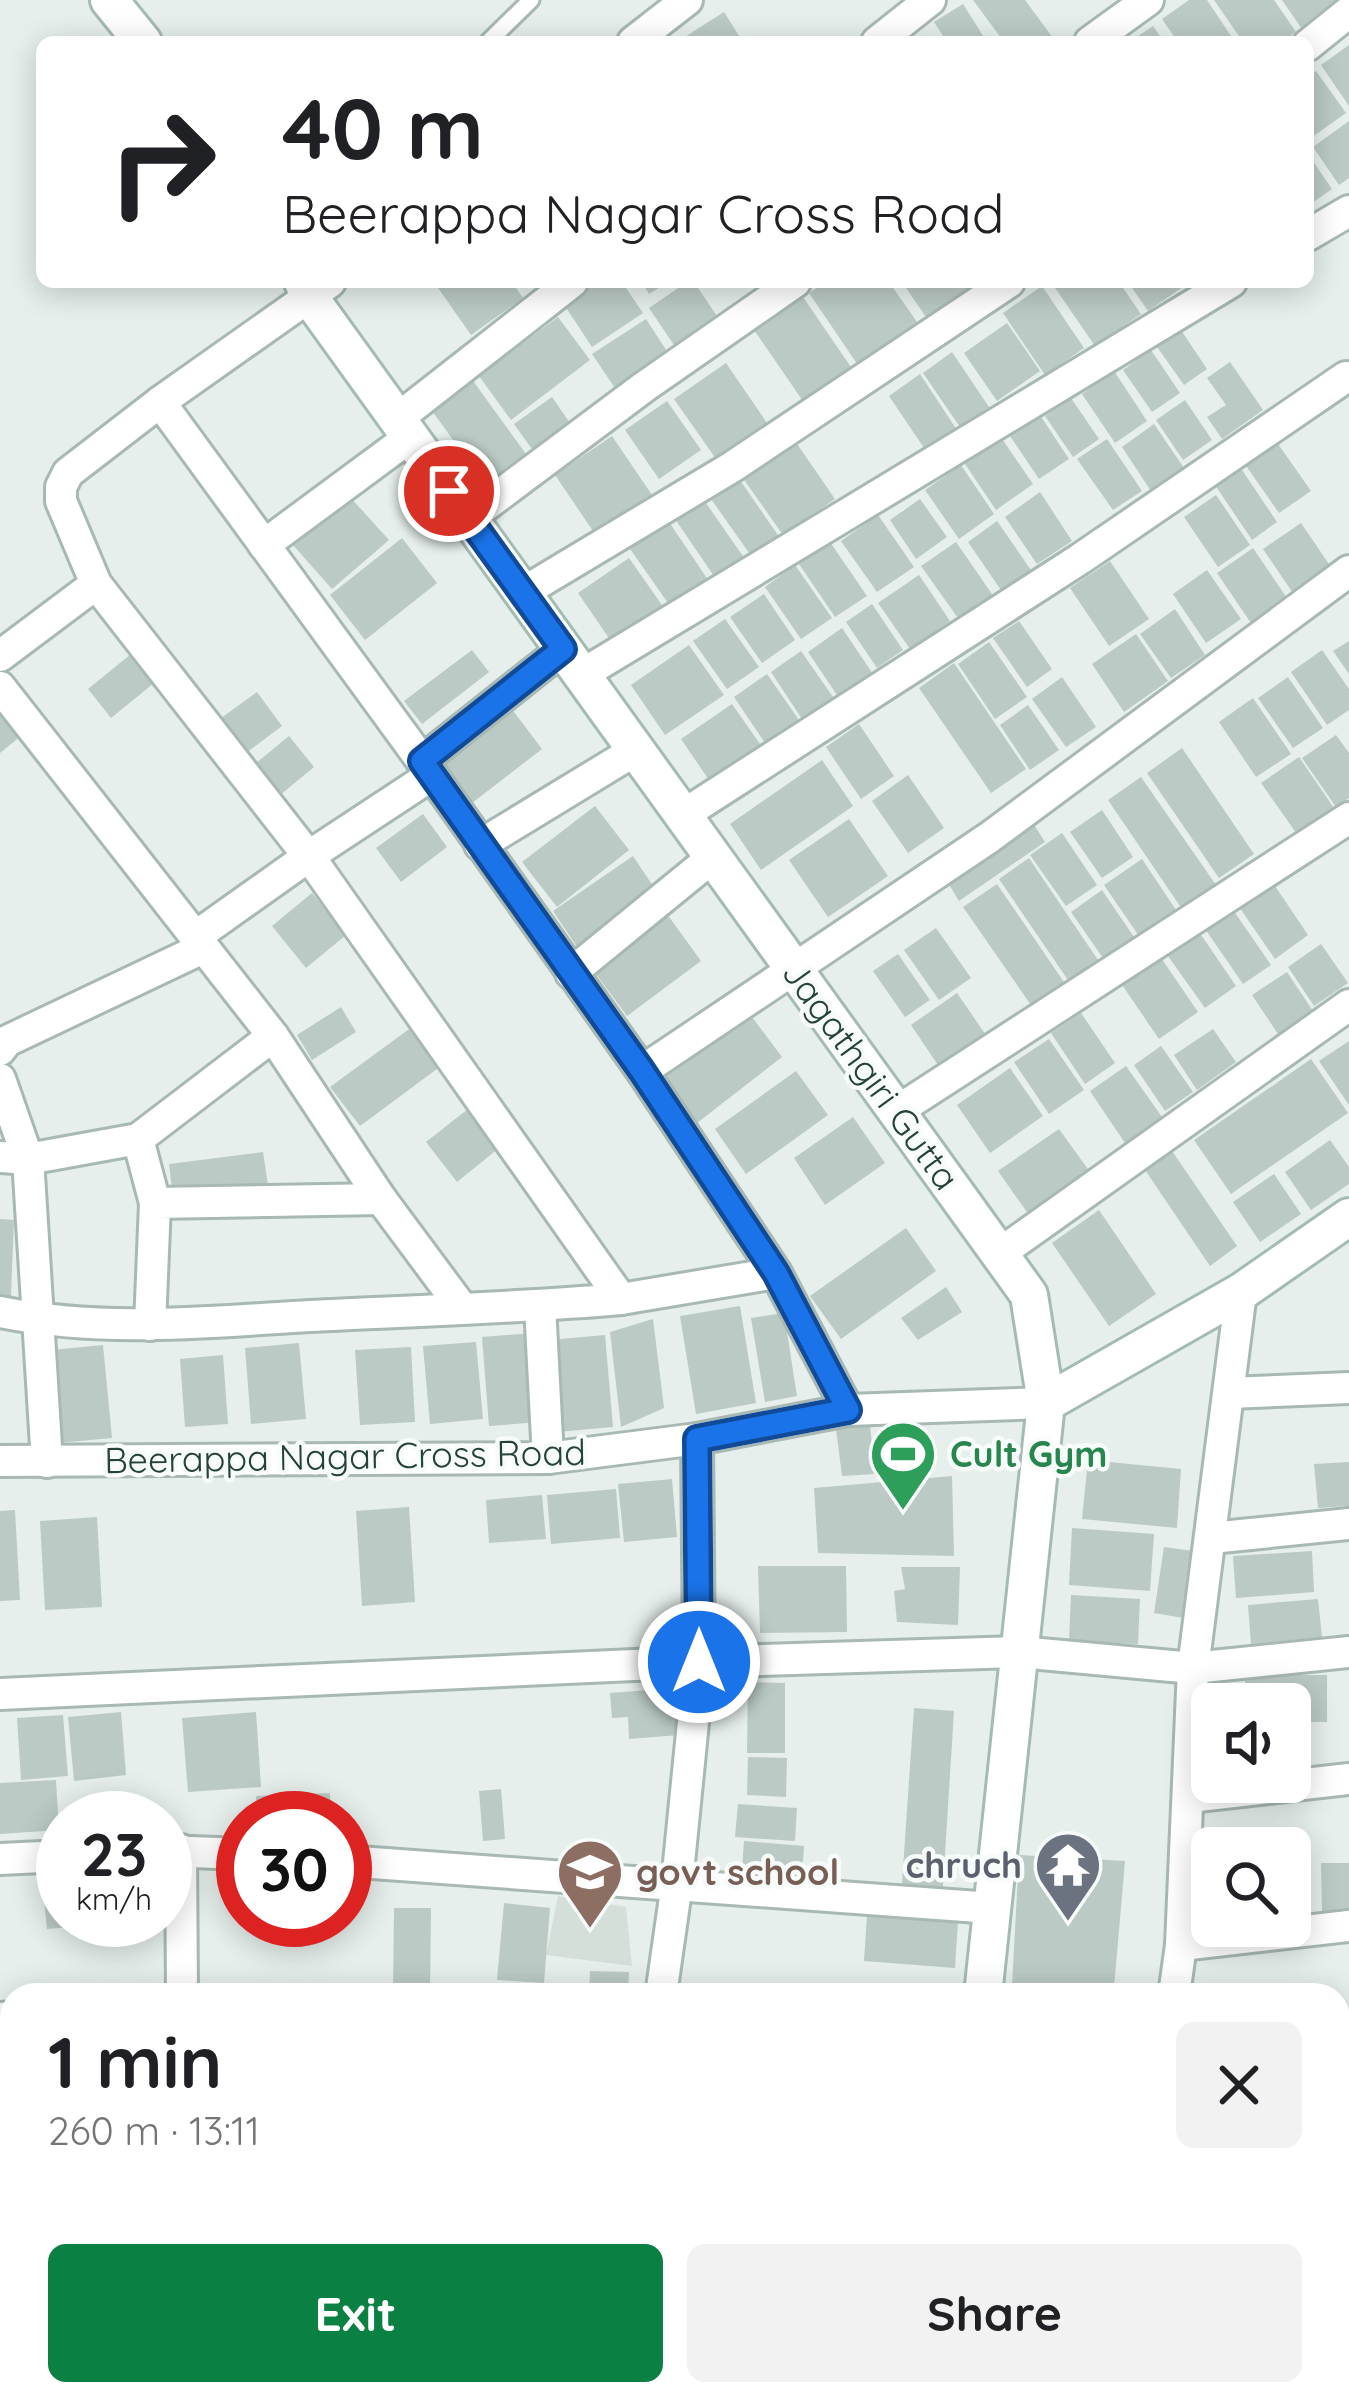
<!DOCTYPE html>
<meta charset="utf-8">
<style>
body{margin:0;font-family:Quicksand,sans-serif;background:#f2f2f2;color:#202124;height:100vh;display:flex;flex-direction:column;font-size:45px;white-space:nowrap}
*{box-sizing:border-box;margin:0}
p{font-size:39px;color:#757577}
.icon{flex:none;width:66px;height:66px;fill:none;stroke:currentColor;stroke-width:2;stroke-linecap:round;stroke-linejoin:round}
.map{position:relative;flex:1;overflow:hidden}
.drawer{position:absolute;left:0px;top:1983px;width:1350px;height:423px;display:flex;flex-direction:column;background:#fff;border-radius:36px 36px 0 0;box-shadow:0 6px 30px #0003}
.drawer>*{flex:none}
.hud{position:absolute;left:36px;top:36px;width:1278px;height:252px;border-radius:18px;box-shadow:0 6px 30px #0003;background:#fff;color:#202124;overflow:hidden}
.fabs{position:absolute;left:1191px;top:1683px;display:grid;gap:24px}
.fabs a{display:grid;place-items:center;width:120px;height:120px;border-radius:18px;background:#fff;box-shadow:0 6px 30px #0003;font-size:60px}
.speed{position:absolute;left:36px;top:1791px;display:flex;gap:24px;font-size:60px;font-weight:700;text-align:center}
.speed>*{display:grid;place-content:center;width:156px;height:156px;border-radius:50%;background:#fff;box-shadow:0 6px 30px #0003;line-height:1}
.speed small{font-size:30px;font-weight:400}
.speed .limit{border:18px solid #d22;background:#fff;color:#111}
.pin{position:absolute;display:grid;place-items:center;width:102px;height:102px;color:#fff;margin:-51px;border:6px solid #fff;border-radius:50%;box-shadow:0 3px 12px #0007}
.me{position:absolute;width:132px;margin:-66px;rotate:0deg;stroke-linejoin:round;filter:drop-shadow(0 0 9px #0008)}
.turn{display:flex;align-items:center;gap:42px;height:252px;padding:0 48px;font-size:54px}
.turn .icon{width:156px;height:156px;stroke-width:2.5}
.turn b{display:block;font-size:84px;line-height:102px}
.round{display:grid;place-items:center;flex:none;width:126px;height:126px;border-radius:18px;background:#f2f2f2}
.overview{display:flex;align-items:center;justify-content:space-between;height:204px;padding:0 48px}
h1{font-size:72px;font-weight:700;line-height:90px}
.action{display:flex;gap:24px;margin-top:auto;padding:24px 48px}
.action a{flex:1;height:138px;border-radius:18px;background:#0b8043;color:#fff;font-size:48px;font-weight:700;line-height:138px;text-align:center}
.action a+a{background:#f2f2f2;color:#202124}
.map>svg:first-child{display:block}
.built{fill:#d4dfda}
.building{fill:#bbcac4}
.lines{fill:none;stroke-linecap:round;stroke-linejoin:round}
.lane-casing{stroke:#a8b8b2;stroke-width:21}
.street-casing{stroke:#a8b8b2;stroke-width:36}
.secondary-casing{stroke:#a4bbb3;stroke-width:42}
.lane{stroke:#fff;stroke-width:15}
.street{stroke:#fff;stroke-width:30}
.secondary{stroke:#fff;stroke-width:36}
.route-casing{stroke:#114b97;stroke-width:30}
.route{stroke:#1a73e8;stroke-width:21}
.labels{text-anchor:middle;stroke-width:9;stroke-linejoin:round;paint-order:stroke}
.street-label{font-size:36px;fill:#24423a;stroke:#f7fbf9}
.leisure-label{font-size:36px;font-weight:bold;fill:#27864d;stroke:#f7fbf9;text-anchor:start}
.worship-label{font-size:36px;font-weight:bold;fill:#5b616d;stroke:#f7fbf9;text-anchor:end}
.education-label{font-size:36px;font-weight:bold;fill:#785e54;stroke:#f7fbf9;text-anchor:start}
</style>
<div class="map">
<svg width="1349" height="2405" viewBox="0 0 1349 2405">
<rect width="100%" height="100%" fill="#e6efeb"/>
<path class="built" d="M558,1896L626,1907L632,1966L546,1955Z"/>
<g class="building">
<path d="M973,0H1025L1056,42H1004Z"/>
<path d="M1189,0H1207L1235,42H1178L1162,19Z"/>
<path d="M1214,0H1274L1296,32L1281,42H1243Z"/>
<path d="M1282,0H1344L1302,29Z"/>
<path d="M963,4L987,42H947L934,22Z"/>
<path d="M724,12L743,42H677Z"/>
<path d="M1153,26L1164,42H1129Z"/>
<path d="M1349,45V106L1321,65Z"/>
<path d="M1316,71L1346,113L1308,140V77Z"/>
<path d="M1349,121V178L1339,185L1313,147Z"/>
<path d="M1308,154L1332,189L1308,206Z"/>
<path d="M434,282H512L523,298L471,335Z"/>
<path d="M594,282H622L643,313L592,347L563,303Z"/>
<path d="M642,282H668L649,294Z"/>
<path d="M687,282H694L721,322L678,351L649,308Z"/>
<path d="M825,282H889L924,332L864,374L809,293Z"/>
<path d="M902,282H995L932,326Z"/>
<path d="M1051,282H1119L1141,314L1095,346Z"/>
<path d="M1128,282H1190L1148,311Z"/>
<path d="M1042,286L1084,348L1045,375L1003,313Z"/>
<path d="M801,294L855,373L807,407L752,327Z"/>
<path d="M558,317L590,360L511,420L479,376Z"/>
<path d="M646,319L670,356L617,391L592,354Z"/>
<path d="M1007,323L1040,371L997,401L964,353Z"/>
<path d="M1179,327L1207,369L1184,385L1155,344Z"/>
<path d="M1151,350L1180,393L1152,412L1123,370Z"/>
<path d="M952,352L993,413L964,433L923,373Z"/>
<path d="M1230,362L1263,410L1222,439L1207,417L1226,405L1207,378Z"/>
<path d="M726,363L767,423L716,459L674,399Z"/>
<path d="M1114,371L1147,421L1115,443L1082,394Z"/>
<path d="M920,374L957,430L926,451L889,396Z"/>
<path d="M471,378L526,454L485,484L430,408Z"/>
<path d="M552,397L576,432L539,459L514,424Z"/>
<path d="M1071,398L1099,439L1073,457L1045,416Z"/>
<path d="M1185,400L1212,440L1183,460L1156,420Z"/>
<path d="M667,401L701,450L659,479L625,430Z"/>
<path d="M1038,412L1069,459L1039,479L1008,433Z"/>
<path d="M1154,424L1184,468L1151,491L1122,447Z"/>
<path d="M998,433L1033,484L996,510L961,458Z"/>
<path d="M612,436L652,495L595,534L555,475Z"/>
<path d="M793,438L835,499L783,535L740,474Z"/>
<path d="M1107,439L1142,491L1113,510L1077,459Z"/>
<path d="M1276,441L1311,491L1279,513L1244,463Z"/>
<path d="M1238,464L1277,522L1252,540L1213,482Z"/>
<path d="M961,465L994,514L959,539L925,490Z"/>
<path d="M740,480L782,541L754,560L711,499Z"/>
<path d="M1040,492L1072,541L1037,564L1005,517Z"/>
<path d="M1216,495L1250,545L1218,567L1184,517Z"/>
<path d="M349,496L389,540L332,589L293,545Z"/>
<path d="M701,496L747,562L718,582L673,516Z"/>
<path d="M920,499L947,537L916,559L890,520Z"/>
<path d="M878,515L914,567L877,592L841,541Z"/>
<path d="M665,516L708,580L670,606L626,543Z"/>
<path d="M997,521L1033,573L1003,593L968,542Z"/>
<path d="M1301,523L1335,573L1297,599L1263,549Z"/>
<path d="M402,538L437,583L365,640L330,595Z"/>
<path d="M830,542L867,596L835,617L799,564Z"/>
<path d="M956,542L994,597L960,621L921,566Z"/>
<path d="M1253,548L1291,604L1255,629L1217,573Z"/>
<path d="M629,558L664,608L613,644L578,593Z"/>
<path d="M1110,561L1149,619L1109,646L1070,588Z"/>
<path d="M795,565L832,618L801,639L765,587Z"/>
<path d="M1207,570L1241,619L1206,643L1173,594Z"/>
<path d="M919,575L950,621L910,649L878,603Z"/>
<path d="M764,594L795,640L762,663L730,617Z"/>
<path d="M872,604L903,650L877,668L846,622Z"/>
<path d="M1175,609L1205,655L1171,678L1140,634Z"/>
<path d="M725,619L759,667L727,689L693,641Z"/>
<path d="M1019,621L1052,669L1027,687L993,638Z"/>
<path d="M842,628L873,674L839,698L808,652Z"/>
<path d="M1136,634L1168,681L1124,712L1092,664Z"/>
<path d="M1349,641V674L1333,651Z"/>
<path d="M989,642L1027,697L995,719L958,664Z"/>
<path d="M689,645L724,695L665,735L631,685Z"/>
<path d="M472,650L489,672L422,724L404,701Z"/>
<path d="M1322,650L1349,689V710L1327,725L1291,672Z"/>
<path d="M801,651L833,697L802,719L771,672Z"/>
<path d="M131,654L154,683L111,718L88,689Z"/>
<path d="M954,663L1026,769L991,793L919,688Z"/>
<path d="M767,674L799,720L765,743L734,697Z"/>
<path d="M1062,677L1096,727L1066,747L1032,699Z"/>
<path d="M1288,677L1323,728L1293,748L1258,698Z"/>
<path d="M257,692L282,726L242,756L217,721Z"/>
<path d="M1253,698L1291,754L1256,777L1219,722Z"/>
<path d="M505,700L542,749L472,803L434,753Z"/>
<path d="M732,704L760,744L709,780L681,739Z"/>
<path d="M1028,705L1059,750L1030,770L1000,725Z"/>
<path d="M0,709L22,735L0,753Z"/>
<path d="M859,724L894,776L861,799L826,747Z"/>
<path d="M1336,735L1349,753V798L1336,807L1302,758Z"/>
<path d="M289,736L314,767L280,795L255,764Z"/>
<path d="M1182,748L1254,854L1219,878L1147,773Z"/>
<path d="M1299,757L1336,811L1299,837L1261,783Z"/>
<path d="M822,760L853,806L761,870L730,824Z"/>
<path d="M908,775L944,828L908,853L872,801Z"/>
<path d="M1141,777L1216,885L1182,909L1108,800Z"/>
<path d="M595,806L629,850L557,907L522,862Z"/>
<path d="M1102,810L1133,857L1102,878L1070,832Z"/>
<path d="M423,814L447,847L401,882L376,848Z"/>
<path d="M849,819L888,876L828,917L789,860Z"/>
<path d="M1031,820L1045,842L959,901L945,878Z"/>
<path d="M1062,833L1097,885L1066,906L1030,855Z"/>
<path d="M633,856L661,898L581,953L553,911Z"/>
<path d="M1029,858L1100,963L1070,983L999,879Z"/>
<path d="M1142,859L1178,913L1141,939L1104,885Z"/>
<path d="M1271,880L1308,935L1275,959L1237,904Z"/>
<path d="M997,884L1066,985L1033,1008L963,907Z"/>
<path d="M1102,890L1136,940L1105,961L1071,912Z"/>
<path d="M312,893L346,935L306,968L272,926Z"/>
<path d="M1229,904L1271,965L1243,984L1201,923Z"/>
<path d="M667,914L701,961L627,1016L593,970Z"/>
<path d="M1195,926L1236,986L1205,1008L1163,949Z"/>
<path d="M936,928L971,978L939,1000L904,950Z"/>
<path d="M1321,944L1348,983L1314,1006L1288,967Z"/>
<path d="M1155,949L1198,1012L1159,1039L1116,976Z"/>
<path d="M898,954L930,1000L905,1017L873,971Z"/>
<path d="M1287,972L1315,1014L1280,1037L1252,995Z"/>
<path d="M957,993L990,1041L944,1074L911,1025Z"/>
<path d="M341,1007L356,1032L312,1060L297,1035Z"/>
<path d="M749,1013L782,1057L697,1123L663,1079Z"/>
<path d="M1081,1013L1115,1063L1085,1084L1051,1033Z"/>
<path d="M416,1024L445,1063L360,1126L330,1087Z"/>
<path d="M1213,1029L1236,1062L1197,1090L1174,1055Z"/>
<path d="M1049,1039L1084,1090L1049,1114L1014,1062Z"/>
<path d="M1349,1041V1105L1319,1061Z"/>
<path d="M1161,1046L1193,1092L1165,1111L1134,1065Z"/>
<path d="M1311,1059L1348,1113L1231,1194L1194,1140Z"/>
<path d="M1126,1066L1162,1117L1125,1143L1090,1091Z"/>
<path d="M1010,1068L1043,1116L990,1153L957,1105Z"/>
<path d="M796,1071L828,1115L746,1174L715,1129Z"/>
<path d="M468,1109L499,1148L457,1182L426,1142Z"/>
<path d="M853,1117L885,1163L825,1205L794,1158Z"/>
<path d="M1059,1129L1090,1172L1029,1215L998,1171Z"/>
<path d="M1330,1140L1349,1167V1184L1311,1210L1285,1172Z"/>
<path d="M1170,1148L1237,1246L1210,1266L1143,1167Z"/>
<path d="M263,1152L268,1185L173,1197L169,1164Z"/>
<path d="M1274,1174L1301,1214L1260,1242L1233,1202Z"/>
<path d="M1099,1210L1156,1294L1109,1326L1052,1243Z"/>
<path d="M0,1219L14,1220L11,1296H0Z"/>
<path d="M906,1228L936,1271L841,1339L810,1296Z"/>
<path d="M946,1287L962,1312L918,1340L901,1318Z"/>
<path d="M740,1306L756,1403L696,1414L680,1316Z"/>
<path d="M784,1313L797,1396L765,1402L751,1318Z"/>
<path d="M653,1319L664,1408L621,1427L610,1332Z"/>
<path d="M534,1333L541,1422L489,1426L482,1337Z"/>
<path d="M605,1335L613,1427L557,1432L549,1340Z"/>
<path d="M476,1342L483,1419L430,1424L423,1346Z"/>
<path d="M299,1343L306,1419L251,1424L245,1348Z"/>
<path d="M103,1345L112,1438L59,1443L51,1350Z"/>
<path d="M411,1347L415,1422L360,1425L355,1350Z"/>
<path d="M223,1355L228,1424L185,1427L180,1359Z"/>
<path d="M870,1425L875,1474L842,1476L836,1429Z"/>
<path d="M1088,1460L1181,1469L1177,1528L1082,1519Z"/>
<path d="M1349,1462V1506L1318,1508L1314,1464Z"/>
<path d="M952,1476L954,1556L818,1553L814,1488Z"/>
<path d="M672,1479L677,1537L624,1542L618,1484Z"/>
<path d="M616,1489L620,1538L551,1544L547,1495Z"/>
<path d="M542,1495L546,1539L489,1543L486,1500Z"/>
<path d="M409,1507L415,1602L362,1606L356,1511Z"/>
<path d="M15,1510L20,1600L0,1601V1511Z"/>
<path d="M97,1517L102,1607L45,1610L40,1521Z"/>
<path d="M1072,1528L1154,1534L1150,1591L1069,1585Z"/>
<path d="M1164,1547L1200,1552L1189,1619L1154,1613Z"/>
<path d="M1312,1551L1314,1592L1236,1598L1233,1556Z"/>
<path d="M758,1566H846L847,1632L760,1633Z"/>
<path d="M901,1567H960L958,1625L897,1622L894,1591L905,1589Z"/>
<path d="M1071,1595L1140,1599L1138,1644L1069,1641Z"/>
<path d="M1318,1599L1322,1637L1251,1644L1248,1605Z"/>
<path d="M1245,1675H1327V1722H1290V1704H1245Z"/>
<path d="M748,1682L785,1683V1753H747Z"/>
<path d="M676,1688L679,1735L629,1739L628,1717L612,1718L610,1693Z"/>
<path d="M914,1708L954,1711L942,1901L901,1898Z"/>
<path d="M121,1712L126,1775L74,1781L68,1717Z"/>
<path d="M256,1712L261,1787L188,1792L182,1718Z"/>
<path d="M63,1715L68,1776L21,1780L17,1718Z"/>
<path d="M748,1757L787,1758L786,1797L747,1795Z"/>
<path d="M56,1780L59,1830L0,1834V1783Z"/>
<path d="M501,1789L505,1839L483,1841L479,1791Z"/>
<path d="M330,1793L331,1818H257L256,1796Z"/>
<path d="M738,1804L797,1808L795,1841L735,1837Z"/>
<path d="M744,1841L804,1846L801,1889L741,1884Z"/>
<path d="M1019,1855L1125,1861L1114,1988L1012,1986Z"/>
<path d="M1298,1862L1302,1916L1290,1917V1863Z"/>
<path d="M1321,1863H1349V1914H1322Z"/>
<path d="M63,1870V1920H85V1926L47,1929L41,1872Z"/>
<path d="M504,1903L550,1908L544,1983L497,1980Z"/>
<path d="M394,1908H431L430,1992H393Z"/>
<path d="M867,1915L958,1921L955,1968L864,1961Z"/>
<path d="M590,1971L629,1972L628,1995H589Z"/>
<path d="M0,2065L12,2067V2118L0,2116Z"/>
<path d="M1349,2204V2255L1338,2256V2206Z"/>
<path d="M1349,2344V2403H1346L1341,2345Z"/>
<path d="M175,2394H254L252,2405H173Z"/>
<path d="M1073,2394H1139L1137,2405H1073Z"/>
<path d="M535,2397L573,2402V2405H534Z"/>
</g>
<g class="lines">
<g class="lane-casing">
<path id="lane" d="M488,42L531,0"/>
</g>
<g class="street-casing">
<g id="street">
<path d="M633,42L687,0"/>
<path d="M877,42L930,0"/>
<path d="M1090,42L1148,0"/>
<path d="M1308,45L1349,12"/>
<path d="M1308,235L1349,211"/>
<path d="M330,282L160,402L68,473L61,487V501L96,584L316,866L621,1299L776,1273"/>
<path d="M160,402L422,761L642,1071L776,1273L848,1410"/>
<path d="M397,419L572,282"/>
<path d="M469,518L644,387L795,282"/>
<path d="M264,545L410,437"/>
<path d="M522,593L732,467L1009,282"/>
<path d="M0,656L96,584"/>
<path d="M581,675L1231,282"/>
<path d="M0,687L273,1036L138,1139L28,1159L0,1157"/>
<path d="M422,761L563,649"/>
<path d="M683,815L1080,559L1346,377"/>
<path d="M480,845L636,750"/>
<path d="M195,937L309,856L432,775"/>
<path d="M571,973L713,857"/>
<path d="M273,1036L381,1199L462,1308"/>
<path d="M0,1050L7,1041L203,948"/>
<path d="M642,1071L990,837L1349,571"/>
<path d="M0,1079L28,1159L47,1462"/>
<path d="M897,1111L1349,818"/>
<path d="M138,1139L155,1203"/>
<path d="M999,1254L1349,1005"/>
<path d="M540,1306L548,1458"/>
<path d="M0,1312C102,1333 207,1322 310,1316C414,1311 517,1308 621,1299"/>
<path d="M150,1325L155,1203L381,1199"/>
<path d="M1229,1393L1349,1388"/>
<path d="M0,1461L548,1458L697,1439L848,1410L1046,1403"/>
<path d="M1211,1538L1349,1524"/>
<path d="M0,1694L699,1662L1019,1652L1193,1668L1349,1652"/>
<path d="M1189,1797L1349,1779"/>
<path d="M181,1850L182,1995"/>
<path d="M165,1851L243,1854"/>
<path d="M0,1859L63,1856"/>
<path d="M345,1861L992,1908"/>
<path d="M1181,1945L1349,1926"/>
<path d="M661,1995L677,1883L699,1662L697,1439"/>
<path d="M1174,1995L1181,1945L1193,1668L1241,1292"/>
<path d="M0,2018L12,2017"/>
<path d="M1338,2057L1349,2056"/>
<path d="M1338,2195L1349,2194"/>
<path d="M1338,2329L1349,2328"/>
<path d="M0,2393L76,2403"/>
<path d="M612,2405L613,2394"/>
<path d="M1151,2405L1152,2394"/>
</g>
</g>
<g class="secondary-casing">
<g id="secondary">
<path d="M109,0L143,42"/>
<path d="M303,282L310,298L1029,1295L1046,1403L983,1995"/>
<path d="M1046,1403L1241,1292L1349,1217"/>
<path d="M938,2405L939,2394"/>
</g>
</g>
<use href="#lane" class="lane"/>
<use href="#street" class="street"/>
<use href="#secondary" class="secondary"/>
</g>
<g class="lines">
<g class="route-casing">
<path id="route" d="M449,491L563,649L422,761L642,1071L776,1273L848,1410L697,1439L699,1662"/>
</g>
<use href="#route" class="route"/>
</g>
<defs>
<g id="stadium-pin" transform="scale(3.45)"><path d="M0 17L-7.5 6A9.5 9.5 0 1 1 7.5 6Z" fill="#2e9e5b" stroke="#f7fbf9"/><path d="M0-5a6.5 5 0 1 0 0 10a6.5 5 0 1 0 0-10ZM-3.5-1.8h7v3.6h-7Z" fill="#fff"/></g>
<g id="temple-pin" transform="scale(3.45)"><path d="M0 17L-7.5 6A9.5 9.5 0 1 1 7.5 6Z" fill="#6b7280" stroke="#f7fbf9"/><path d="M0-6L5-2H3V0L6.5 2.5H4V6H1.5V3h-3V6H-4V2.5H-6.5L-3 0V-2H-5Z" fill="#fff"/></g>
<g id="school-pin" transform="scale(3.45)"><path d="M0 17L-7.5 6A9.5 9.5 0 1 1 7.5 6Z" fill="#8d6e63" stroke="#f7fbf9"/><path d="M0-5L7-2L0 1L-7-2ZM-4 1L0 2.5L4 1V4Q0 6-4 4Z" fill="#fff"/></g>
</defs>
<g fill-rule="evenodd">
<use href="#stadium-pin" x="903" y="1454"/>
<use href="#temple-pin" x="1068" y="1865"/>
<use href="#school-pin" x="590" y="1872"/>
</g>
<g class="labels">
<g class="street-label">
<text transform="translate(871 1075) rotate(54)" y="13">Jagathgiri Gutta</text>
<text transform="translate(345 1456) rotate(-1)" y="13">Beerappa Nagar Cross Road</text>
</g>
<g class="leisure-label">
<text x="950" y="1467">Cult Gym</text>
</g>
<g class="worship-label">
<text x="1022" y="1878">chruch</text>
</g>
<g class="education-label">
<text x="636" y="1885">govt school</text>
</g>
</g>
</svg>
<div class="fabs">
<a><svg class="icon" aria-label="sound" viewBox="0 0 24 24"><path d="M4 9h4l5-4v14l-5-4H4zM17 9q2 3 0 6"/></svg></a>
<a><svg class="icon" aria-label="search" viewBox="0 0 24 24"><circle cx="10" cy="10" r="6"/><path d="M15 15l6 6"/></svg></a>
</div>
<div class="speed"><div>23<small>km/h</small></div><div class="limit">30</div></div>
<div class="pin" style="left:449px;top:491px;background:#d93025"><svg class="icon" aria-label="arrive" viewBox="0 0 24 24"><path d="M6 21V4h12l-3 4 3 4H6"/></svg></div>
<svg class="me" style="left:699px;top:1662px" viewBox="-20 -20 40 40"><circle r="17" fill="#1a73e8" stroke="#fff" stroke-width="3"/><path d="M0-11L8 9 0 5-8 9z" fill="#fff"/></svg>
<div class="hud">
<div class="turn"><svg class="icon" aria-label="right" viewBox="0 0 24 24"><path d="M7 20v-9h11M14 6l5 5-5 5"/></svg><div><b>40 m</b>Beerappa Nagar Cross Road</div></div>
</div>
<section class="drawer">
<div class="overview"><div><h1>1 min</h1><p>260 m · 13:11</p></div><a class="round"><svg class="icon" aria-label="close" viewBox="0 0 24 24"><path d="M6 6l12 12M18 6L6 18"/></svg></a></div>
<div class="action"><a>Exit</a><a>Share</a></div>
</section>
</div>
